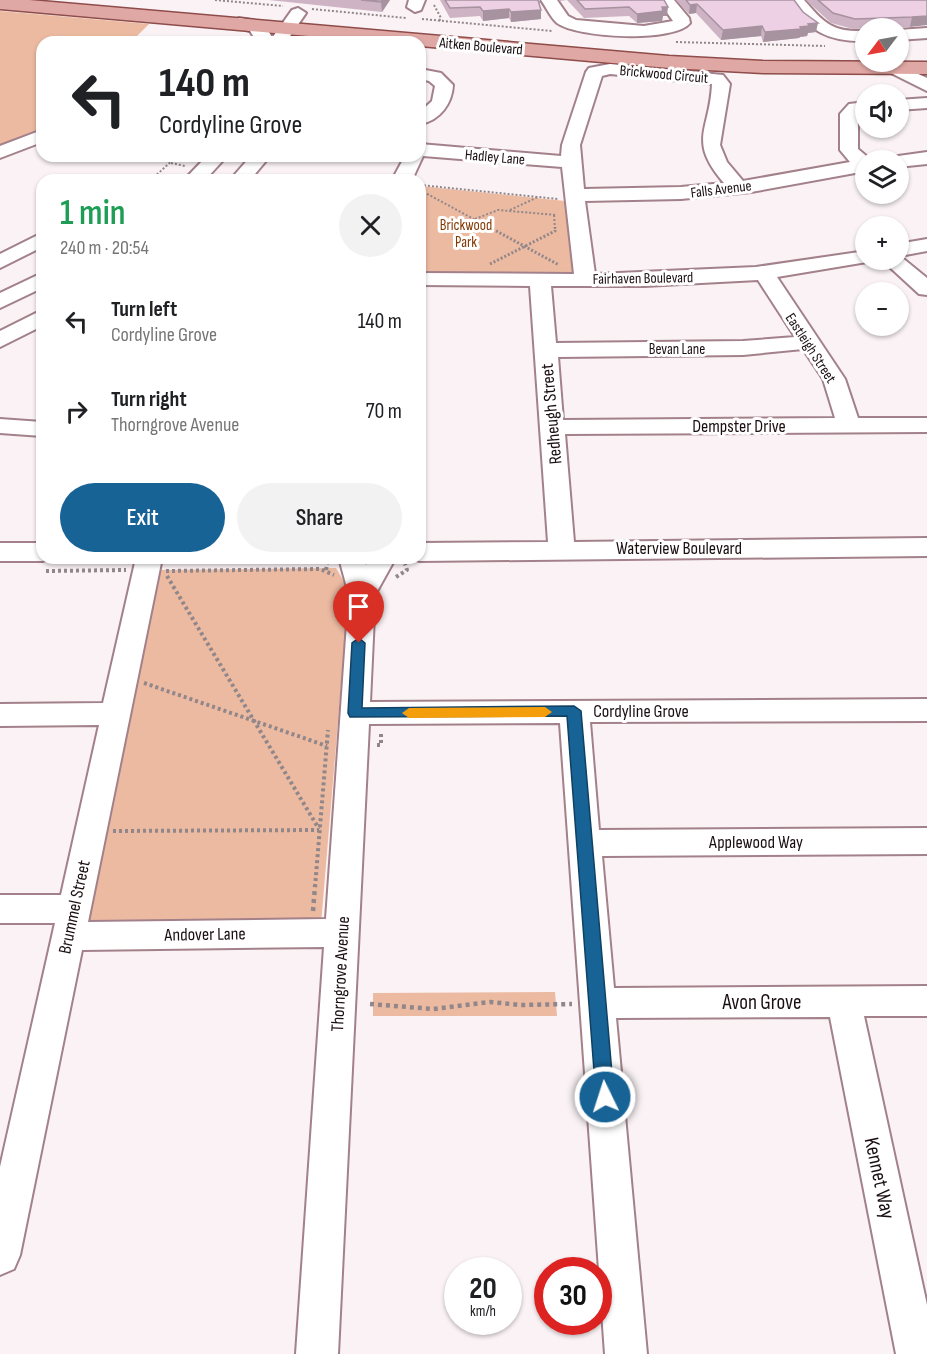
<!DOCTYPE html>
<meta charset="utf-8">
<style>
body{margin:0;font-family:"Sofia Sans Condensed",sans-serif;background:#f2f2f2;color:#202124;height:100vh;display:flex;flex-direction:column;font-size:22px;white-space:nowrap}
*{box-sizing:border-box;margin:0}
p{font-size:20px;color:#757577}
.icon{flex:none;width:33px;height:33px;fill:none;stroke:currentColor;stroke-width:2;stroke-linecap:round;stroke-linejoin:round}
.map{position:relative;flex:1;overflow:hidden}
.details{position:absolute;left:36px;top:174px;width:390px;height:390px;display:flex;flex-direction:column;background:#fff;border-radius:18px;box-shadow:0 2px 4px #0004}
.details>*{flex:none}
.hud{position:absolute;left:36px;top:36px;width:390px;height:126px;border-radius:18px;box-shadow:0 2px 4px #0004;background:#fff;color:#202124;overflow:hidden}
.needle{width:39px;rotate:238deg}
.tools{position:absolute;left:855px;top:18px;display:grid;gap:12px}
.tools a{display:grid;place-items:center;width:54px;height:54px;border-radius:50%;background:#fff;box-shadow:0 2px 4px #0004;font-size:30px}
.speed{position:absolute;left:444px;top:1257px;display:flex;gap:12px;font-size:30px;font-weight:700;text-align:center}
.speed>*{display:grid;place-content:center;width:78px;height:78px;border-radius:50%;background:#fff;box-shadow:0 2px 4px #0004;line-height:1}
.speed small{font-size:15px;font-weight:400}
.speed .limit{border:9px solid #d22;background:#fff;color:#111}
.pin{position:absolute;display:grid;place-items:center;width:51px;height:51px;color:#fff;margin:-62px -26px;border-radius:50% 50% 50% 0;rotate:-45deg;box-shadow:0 0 6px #0007}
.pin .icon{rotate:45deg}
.me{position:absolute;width:66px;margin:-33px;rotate:356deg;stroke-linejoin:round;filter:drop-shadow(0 0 4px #0008)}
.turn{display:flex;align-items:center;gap:21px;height:126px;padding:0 24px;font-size:27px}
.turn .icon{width:78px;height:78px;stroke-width:2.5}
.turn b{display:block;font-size:42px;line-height:51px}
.round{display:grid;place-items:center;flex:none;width:63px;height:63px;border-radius:32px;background:#f2f2f2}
.overview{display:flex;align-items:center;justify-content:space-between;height:102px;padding:0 24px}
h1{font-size:36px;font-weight:600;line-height:45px;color:#1e9e55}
.button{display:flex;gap:12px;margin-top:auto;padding:12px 24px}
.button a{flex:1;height:69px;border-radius:36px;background:#186396;color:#fff;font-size:24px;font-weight:600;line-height:69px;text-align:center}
.button a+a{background:#f2f2f2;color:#202124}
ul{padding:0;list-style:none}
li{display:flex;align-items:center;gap:18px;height:90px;padding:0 24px}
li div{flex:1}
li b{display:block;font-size:22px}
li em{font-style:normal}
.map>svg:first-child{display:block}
.green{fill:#ecbaa1}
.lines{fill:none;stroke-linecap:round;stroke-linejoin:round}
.minor-casing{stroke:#a3818a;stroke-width:4}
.major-casing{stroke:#8e4c4a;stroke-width:3}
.path-far3{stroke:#91878a;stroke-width:2;stroke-dasharray:2 2;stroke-linecap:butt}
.path-far2{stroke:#91878a;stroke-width:3;stroke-dasharray:2 2;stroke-linecap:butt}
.path-far1{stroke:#91878a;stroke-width:4;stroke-dasharray:3 3;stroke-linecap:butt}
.path{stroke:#91878a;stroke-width:4.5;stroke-dasharray:4 4;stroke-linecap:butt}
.minor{fill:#fff;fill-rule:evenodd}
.major{fill:#e0a8a4;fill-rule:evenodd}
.wall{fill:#cdb3c4}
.shaded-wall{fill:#a792a0}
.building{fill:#eed0e4;stroke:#a792a0;stroke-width:1.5}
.route{fill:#186396;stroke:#104062;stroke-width:1.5}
.slow{fill:#f59e0b}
.labels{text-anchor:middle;stroke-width:6;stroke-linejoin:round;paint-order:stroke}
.far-street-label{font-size:15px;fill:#1a0e11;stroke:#fff}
.far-park-label{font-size:15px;fill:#833801;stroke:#fff}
.street-label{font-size:18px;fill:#1a0e11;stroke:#fff}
.near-street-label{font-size:21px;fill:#1a0e11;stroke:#fff}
</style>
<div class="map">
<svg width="927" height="1354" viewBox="0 0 927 1354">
<rect width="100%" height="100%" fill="#faf2f4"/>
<g class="green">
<path d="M0,11L149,24L131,42H42V132L0,148Z"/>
<path d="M420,186L565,201L575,269L568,276L420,277Z"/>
<path d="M336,568L349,590L321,924L84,923L155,570Z"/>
<path d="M555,992L557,1016H373V993Z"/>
</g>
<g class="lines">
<g class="minor-casing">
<g id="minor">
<path d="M409,0H425L421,10L415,12L407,7Z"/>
<path d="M541,0H557L568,16L576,20L644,26L673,21L658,0H674L689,18L690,23C674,43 577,38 557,23C551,18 546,7 541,0Z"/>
<path d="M787,0H804C825,24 832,32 866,31V41C827,42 810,31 787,0Z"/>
<path d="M298,8L306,13L286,42H257L250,31L233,26L231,23L239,18C254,20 266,23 272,38L292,10Z"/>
<path d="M927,28V38L898,40V30Z"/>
<path d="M383,33L391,38L389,42H290L298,37Z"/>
<path d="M610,64L723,75L730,84L720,145L727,162L743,181L850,162L840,150V114L849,104L866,102V112L858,115V149L871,160H866V171L751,192L681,199L585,201L595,274L756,267L866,251V260H875L873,261L777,277L845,379L858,418H927V432L565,434L574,542L927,538V556L420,561L411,558H420V543L548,542L530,286L420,285V273L574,274L562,167L423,156L412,180H392L405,156H420V144L561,156L562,145L586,72L589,68ZM610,74L712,84C710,131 687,140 724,183L681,187L584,189L580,145L602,76ZM758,280L795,337L743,341L556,343L551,286H644ZM803,349L823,379L835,418L563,420L558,357L743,355Z"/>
<path d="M897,64L927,78V91L891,73L888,69L891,65Z"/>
<path d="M420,69L441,73L453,85C452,104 440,120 421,124L420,112L432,101L435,86L429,81L420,79Z"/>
<path d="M927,98V108L898,110V100Z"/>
<path d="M42,130V142L0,158V146Z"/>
<path d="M927,152V164L898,167V160H889L891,157Z"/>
<path d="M207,156H227L205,180H184Z"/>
<path d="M251,156H270L250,180H230Z"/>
<path d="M42,233V247L0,268V254Z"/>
<path d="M927,239V251L900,256L927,278V295L919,294L882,260H898V244Z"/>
<path d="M42,273V288L0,308V293Z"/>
<path d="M42,310V326L0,347V331Z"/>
<path d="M0,419L42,422V436L0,433Z"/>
<path d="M0,543H42V558H51L42,561H0Z"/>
<path d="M136,558H162L88,922L326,919L349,595L339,558H363L366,565L369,558L395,559L375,595L370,702L927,699V721L590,722L599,830L927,828V854L602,856L614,988L927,986V1016H864L927,1305V1354H896L830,1017L616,1018L647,1354H605L560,723L369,724L338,1354H296L324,947L82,950L20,1255L14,1269L0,1275V1167L55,923H0V895H61L99,725L0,726V704L103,703Z"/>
</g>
</g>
<g class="major-casing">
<path id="major" d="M0,0H29L669,56L763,61L927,62V74L763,73L669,68L420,46V42H377L0,9Z"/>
</g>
<g class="path-far3">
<path d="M215,0L283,6"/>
<path d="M434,5L441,18L439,21"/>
<path d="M312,9L406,18"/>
<path d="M422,19L552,31"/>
<path d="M676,42L825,46"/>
<path d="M171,163L185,166"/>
<path d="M151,180L177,156"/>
<path d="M420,185L558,199"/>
<path d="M420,190L492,229"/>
<path d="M510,210L538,197"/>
<path d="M554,215L555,229"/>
<path d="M475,219L498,210L556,215"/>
</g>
<g class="path-far2">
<path d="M489,227L559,265"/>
<path d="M490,264L555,231V227"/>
</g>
<g class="path-far1">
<path d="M326,570L328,558"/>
<path d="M46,571L126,570"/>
<path d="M166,571L320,569L334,575"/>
<path d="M167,576L319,829"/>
<path d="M396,577L407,570L405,564"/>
<path d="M144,683L327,746"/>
<path d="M377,745H381V733"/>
<path d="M113,831L319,830"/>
<path d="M315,887L328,730"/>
</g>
<g class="path">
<path d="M313,911L315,886"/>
<path d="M370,1004L433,1009L490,1002L521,1005L572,1004"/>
</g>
<use href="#minor" class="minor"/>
<use href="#major" class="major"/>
</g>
<g class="wall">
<path d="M269,0H390L382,12Z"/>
<path d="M440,0H540V3H539L541,10V19L511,22L509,18L483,21L480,16L450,18Z"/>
<path d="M559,0H664L667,16H663L662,21L637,23L629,16L584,18L567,0L560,1Z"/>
<path d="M676,0H794L816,32L808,33L807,36L800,37L799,38L763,42L761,36L721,40L696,13L689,14Z"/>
<path d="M806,0H927L910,27L853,29L831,23Z"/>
</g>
<g class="shaded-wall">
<path d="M383,0H390L382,12L381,2Z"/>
<path d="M697,4L696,13L689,14L690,5Z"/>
<path d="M662,7H668L667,16H663L662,21L637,23V14Z"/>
<path d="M509,9V18L483,21V11Z"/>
<path d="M541,10V19L511,22V12Z"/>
<path d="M927,16V25L910,27L912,17Z"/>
<path d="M818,23L816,32L808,33L807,36L800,37L799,38L763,42L765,32L800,27L808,24Z"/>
<path d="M762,26L761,36L721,40L723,30Z"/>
</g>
<g class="building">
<path d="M361,0H383L381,2Z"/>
<path d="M445,0H538L541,10L511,12L509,9L483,11L480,7L450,8Z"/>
<path d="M577,0H664L668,7H662L663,11L637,14L629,7L585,9Z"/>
<path d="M686,0H794L803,12L818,23L808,24L809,26L800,27L801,29L765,32L762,26L723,30L697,4L690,5Z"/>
<path d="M818,0H927V16L912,17L855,19L833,13Z"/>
</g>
<path class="route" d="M359,638L365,643L362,708L574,706L581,711L614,1097L611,1102L605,1105L599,1102L596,1097L567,716L350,717L348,713L352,643Z"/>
<path class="slow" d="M545,707L552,712L545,717L409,718L402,713L409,708Z"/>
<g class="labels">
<g class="far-street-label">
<text transform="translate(481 46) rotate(5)" y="5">Aitken Boulevard</text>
<text transform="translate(664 74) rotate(5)" y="5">Brickwood Circuit</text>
<text transform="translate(495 157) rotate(5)" y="5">Hadley Lane</text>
<text transform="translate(721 189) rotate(-7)" y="5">Falls Avenue</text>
<text transform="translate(643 278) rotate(-1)" y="5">Fairhaven Boulevard</text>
<text transform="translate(811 348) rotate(57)" y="5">Eastleigh Street</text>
<text x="677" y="354">Bevan Lane</text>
</g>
<g class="far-park-label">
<text x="466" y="230">Brickwood<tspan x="466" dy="17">Park</tspan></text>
</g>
<g class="street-label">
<text transform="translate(551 414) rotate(-95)" y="6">Redheugh Street</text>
<text x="739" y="432">Dempster Drive</text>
<text x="679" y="554">Waterview Boulevard</text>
<text x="641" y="717">Cordyline Grove</text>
<text x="756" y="848">Applewood Way</text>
<text transform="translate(74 907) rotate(-78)" y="6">Brummel Street</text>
<text transform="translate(205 934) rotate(-1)" y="6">Andover Lane</text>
<text transform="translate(340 974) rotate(-87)" y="6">Thorngrove Avenue</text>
</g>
<g class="near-street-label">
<text x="762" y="1009">Avon Grove</text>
<text transform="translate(880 1178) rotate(78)" y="7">Kennet Way</text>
</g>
</g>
</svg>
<div class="tools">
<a><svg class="needle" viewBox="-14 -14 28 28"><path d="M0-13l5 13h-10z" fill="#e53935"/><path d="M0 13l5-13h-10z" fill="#757577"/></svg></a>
<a><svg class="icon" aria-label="sound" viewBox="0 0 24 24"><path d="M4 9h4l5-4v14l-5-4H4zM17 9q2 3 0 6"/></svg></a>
<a><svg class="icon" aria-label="layers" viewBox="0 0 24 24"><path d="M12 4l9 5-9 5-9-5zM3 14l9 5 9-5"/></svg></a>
<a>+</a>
<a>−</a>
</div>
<div class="speed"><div>20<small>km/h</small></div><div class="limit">30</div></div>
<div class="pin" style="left:359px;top:643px;background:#d93025"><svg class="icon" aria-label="arrive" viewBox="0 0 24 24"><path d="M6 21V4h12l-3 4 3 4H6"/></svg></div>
<svg class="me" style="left:605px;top:1097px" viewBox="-20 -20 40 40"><circle r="17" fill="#186396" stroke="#fff" stroke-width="3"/><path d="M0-11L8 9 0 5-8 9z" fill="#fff"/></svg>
<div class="hud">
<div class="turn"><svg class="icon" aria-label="left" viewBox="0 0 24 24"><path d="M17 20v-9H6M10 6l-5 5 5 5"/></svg><div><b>140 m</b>Cordyline Grove</div></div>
</div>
<section class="details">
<div class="overview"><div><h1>1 min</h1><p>240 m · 20:54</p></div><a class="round"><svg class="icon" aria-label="close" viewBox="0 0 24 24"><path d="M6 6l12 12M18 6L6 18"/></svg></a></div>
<ul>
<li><svg class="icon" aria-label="left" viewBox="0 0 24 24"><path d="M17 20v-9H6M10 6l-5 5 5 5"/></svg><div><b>Turn left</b><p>Cordyline Grove</p></div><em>140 m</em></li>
<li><svg class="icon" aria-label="right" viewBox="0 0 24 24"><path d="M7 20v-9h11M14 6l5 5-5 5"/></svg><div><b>Turn right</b><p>Thorngrove Avenue</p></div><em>70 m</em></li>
</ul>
<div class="button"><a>Exit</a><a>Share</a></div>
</section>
</div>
